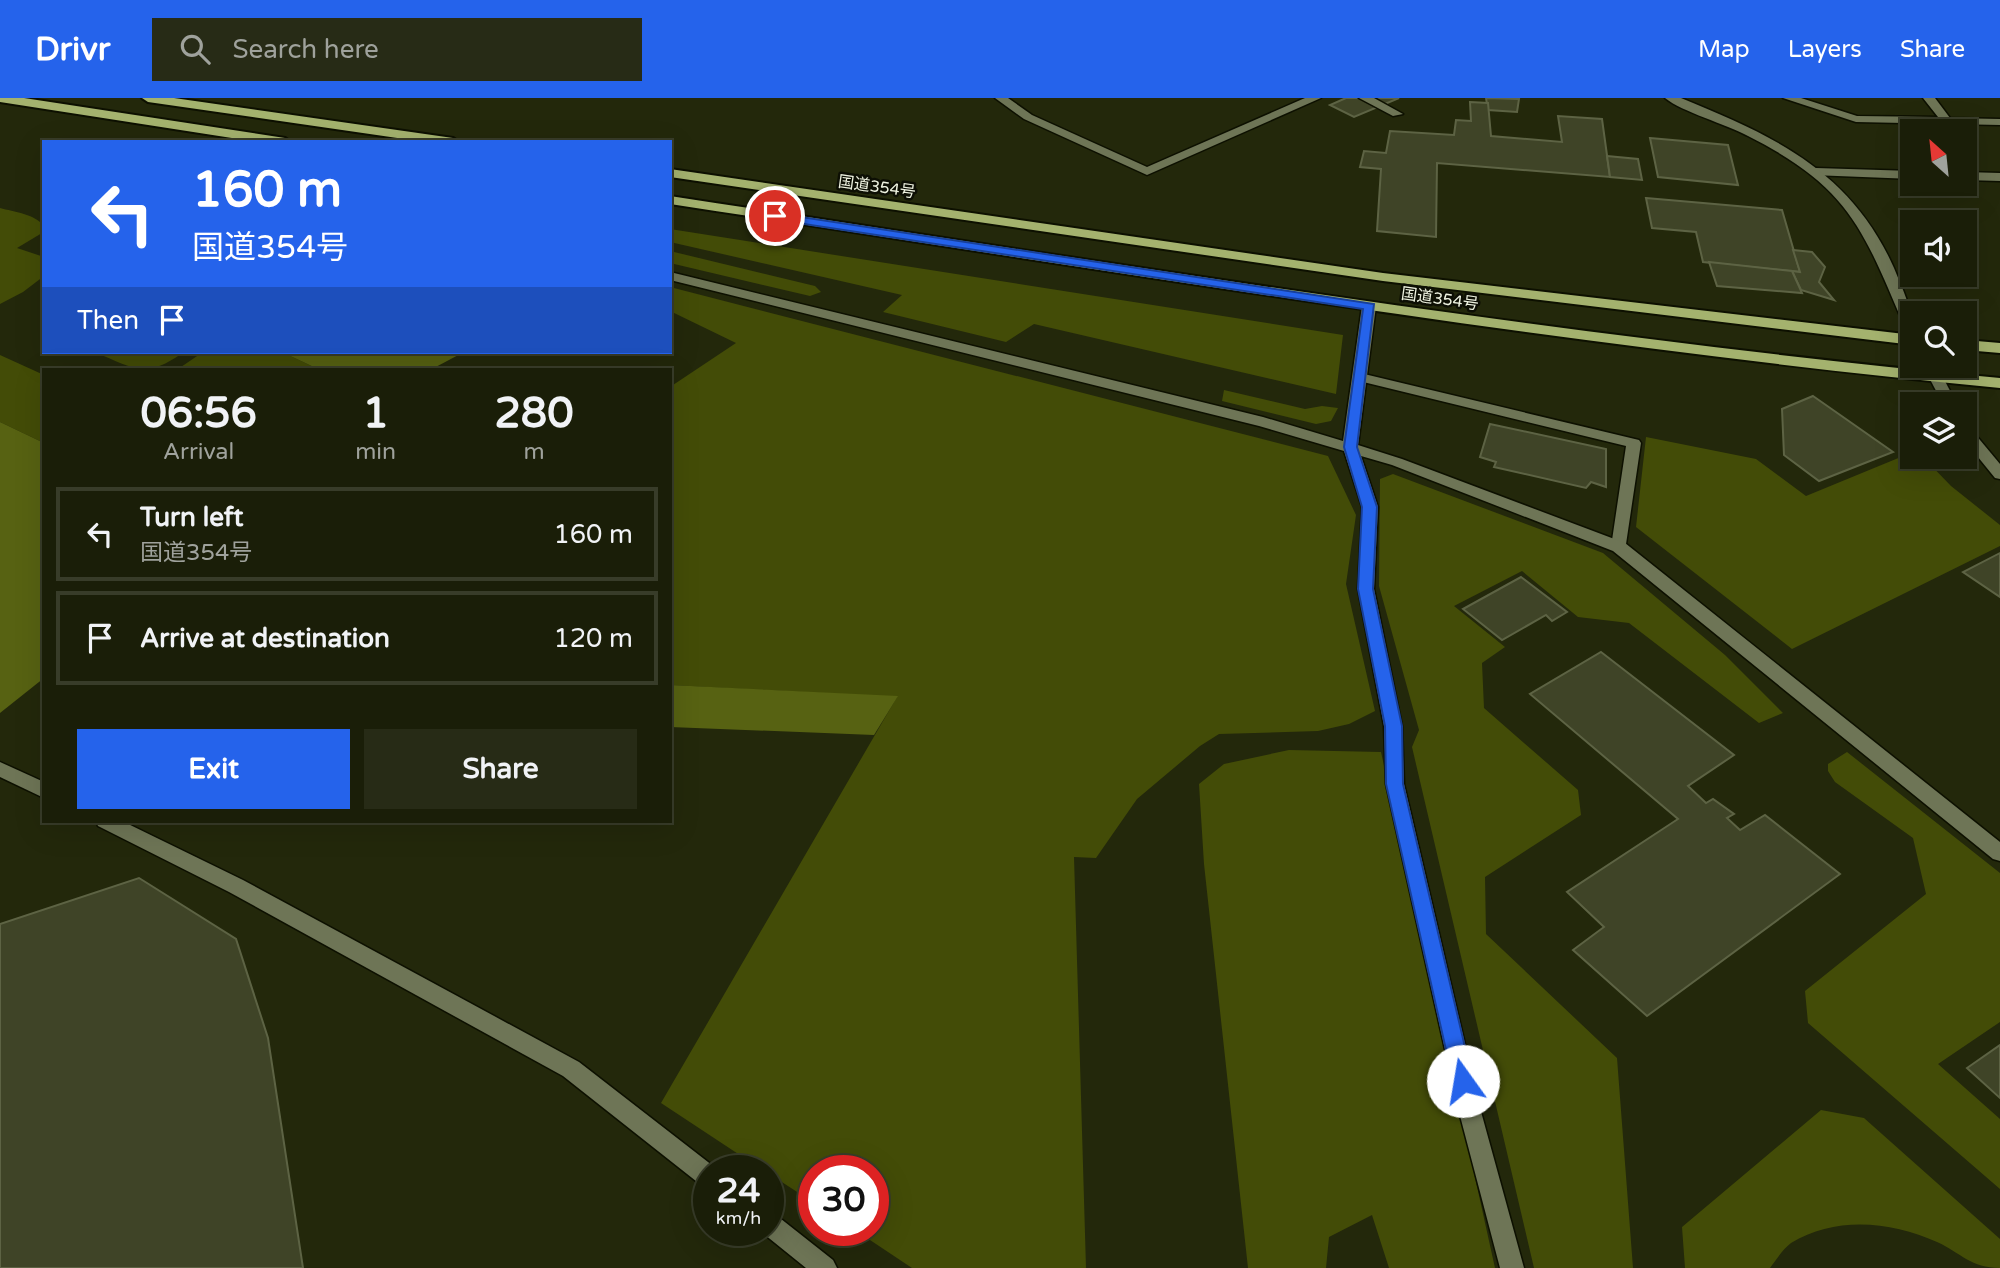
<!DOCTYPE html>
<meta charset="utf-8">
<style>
body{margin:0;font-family:"Varela Round","Noto Sans JP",sans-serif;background:#272b16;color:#f1f3f6;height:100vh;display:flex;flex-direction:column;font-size:26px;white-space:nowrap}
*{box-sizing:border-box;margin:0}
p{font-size:23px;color:#9fa29c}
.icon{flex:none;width:38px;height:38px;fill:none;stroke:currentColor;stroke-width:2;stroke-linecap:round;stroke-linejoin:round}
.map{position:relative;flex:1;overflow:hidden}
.details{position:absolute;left:42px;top:270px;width:630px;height:455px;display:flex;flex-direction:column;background:#1a1e08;border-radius:0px;box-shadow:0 7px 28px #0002,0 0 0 2px #383c29}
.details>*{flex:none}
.guide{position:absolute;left:42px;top:42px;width:630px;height:214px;border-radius:0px;box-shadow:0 7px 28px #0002,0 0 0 2px #383c29;background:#2563eb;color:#fff;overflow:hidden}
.needle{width:46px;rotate:333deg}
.controls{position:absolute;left:1900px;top:21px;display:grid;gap:14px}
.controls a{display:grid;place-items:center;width:77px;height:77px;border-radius:0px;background:#1a1e08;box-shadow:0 7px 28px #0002,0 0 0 2px #383c29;font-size:35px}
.speed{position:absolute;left:693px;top:1057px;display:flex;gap:14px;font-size:35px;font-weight:700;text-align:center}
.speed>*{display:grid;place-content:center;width:91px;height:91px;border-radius:50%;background:#1a1e08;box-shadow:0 7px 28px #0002,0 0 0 2px #383c29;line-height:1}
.speed small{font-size:18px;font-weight:400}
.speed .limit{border:10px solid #d22;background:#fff;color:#111}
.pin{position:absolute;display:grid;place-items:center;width:60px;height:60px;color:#fff;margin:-30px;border:4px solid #fff;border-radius:50%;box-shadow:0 2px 7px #0007}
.me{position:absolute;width:77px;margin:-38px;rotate:347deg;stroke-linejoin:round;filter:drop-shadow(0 0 5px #0008)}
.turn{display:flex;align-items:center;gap:24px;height:147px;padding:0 35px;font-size:32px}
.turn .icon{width:91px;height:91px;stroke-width:2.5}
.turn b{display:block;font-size:49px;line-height:60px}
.then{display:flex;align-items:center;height:66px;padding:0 35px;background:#0003;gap:14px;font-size:26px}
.eta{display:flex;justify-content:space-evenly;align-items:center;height:119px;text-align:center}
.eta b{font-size:42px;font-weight:700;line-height:49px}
.primary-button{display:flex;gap:14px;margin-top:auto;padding:14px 35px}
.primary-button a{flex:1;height:80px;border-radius:0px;background:#2563eb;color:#fff;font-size:28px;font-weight:700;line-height:80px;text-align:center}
.primary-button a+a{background:#272b16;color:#f1f3f6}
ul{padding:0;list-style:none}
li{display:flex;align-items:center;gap:21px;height:94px;margin:0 14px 10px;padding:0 21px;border:4px solid #383c29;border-radius:0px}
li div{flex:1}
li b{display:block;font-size:26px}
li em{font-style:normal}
header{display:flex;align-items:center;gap:42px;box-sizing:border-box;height:98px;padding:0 35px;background:#2563eb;color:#fff}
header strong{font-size:33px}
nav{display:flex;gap:38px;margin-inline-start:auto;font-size:24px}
.search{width:490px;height:63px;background:#272b16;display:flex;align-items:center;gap:18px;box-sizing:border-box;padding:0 24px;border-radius:0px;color:#9fa29c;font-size:26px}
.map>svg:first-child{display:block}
.green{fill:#434c07}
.forest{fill:#576212}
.building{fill:#3f4427;stroke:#5d6344;stroke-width:2}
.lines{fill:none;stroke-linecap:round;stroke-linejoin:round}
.service-casing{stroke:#0d1000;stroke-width:3}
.minor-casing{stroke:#0d1000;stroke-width:3}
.tertiary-casing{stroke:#0d1000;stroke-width:3}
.trunk-casing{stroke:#0d1000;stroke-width:4}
.service{fill:#6e7556;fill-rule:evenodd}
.minor{fill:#6e7556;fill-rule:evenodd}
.tertiary{fill:#6e7556;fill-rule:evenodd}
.trunk{fill:#a4b26e;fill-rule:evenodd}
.route{fill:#2563eb;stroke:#184099;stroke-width:2}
.labels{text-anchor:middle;stroke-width:5;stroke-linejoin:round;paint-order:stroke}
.far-street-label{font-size:16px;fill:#eef2e0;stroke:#0d0f04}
</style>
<header>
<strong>Drivr</strong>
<div class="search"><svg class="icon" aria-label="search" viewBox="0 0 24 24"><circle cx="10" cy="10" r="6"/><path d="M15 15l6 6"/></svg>Search here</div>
<nav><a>Map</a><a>Layers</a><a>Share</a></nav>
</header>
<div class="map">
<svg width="2000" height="1170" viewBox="0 0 2000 1170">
<rect width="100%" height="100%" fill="#23280b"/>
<g class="green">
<path d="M0,110C14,114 35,116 44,128L42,135L17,150L44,159V178L23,194L0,206Z"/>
<path d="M670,131L1343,237L1336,296L1034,226L1006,244L883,214L902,197L670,144Z"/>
<path d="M670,153L815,188L821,194L810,198L670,165Z"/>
<path d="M670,189L1328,358L1356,417L1346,486L1375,613L1349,626L1318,633L1219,636L1200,648L1137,701L1096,760L1074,759L1086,1170H912L855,1132H873V1073H814V1105L768,1075V1073H764L661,1005L897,599L670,587V289L736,245L670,213Z"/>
<path d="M94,254H175L181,256C144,282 132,269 94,254Z"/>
<path d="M203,254H282L318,271H178Z"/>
<path d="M0,257L44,277V345L0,324Z"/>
<path d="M1224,292L1305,311L1322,308L1338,310L1331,323L1316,326L1222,303Z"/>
<path d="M1646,339L1756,361L1806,398L1913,354V359H1923L1951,388L2000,427V448L1792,551L1636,429Z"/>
<path d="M1393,376L1603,455L1725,557L1783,615L1759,625L1629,525L1578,519L1522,473L1454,508L1505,549L1482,565L1484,610L1578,692L1581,717L1485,779L1486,836L1617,960L1633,1170H1534L1412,649L1419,632L1379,488L1380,381Z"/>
<path d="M1289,652L1381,654L1495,1170H1389L1372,1117L1329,1139L1326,1170H1248L1204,766L1199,686L1224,666Z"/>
<path d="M1847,654L2000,775V924L1938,966L2000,1021V1091L1808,925L1805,893L1926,796L1913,740L1835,684L1828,673V666Z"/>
<path d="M1821,1012L1864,1020L2000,1141V1170C1971,1170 1961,1155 1937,1144C1891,1123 1835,1118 1791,1145C1783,1151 1776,1162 1770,1170H1685L1682,1129Z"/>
</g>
<g class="forest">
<path d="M282,254H464L432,271H318Z"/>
<path d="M0,324L44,345V580L0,615Z"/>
<path d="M670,587L898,598L874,637L670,629Z"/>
</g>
<g class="building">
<path d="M1346,0H1399L1354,19L1330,7Z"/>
<path d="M1486,0L1519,1L1517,14L1488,12Z"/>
<path d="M1470,4L1488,5L1491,38L1562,44L1558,18L1602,21L1610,79L1437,65L1436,139L1377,133L1381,71L1360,69L1364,53L1386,55L1390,33L1454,37L1456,22L1471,23Z"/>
<path d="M1650,40L1728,47L1738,87L1658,79Z"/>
<path d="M1607,58L1638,61L1642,82L1610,79Z"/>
<path d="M1646,100L1782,112L1800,174L1703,164L1696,134L1652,130Z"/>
<path d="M1793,152L1812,154L1825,169L1819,184L1834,202L1801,192L1792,173L1800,174Z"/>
<path d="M1709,164L1792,173L1802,195L1717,188Z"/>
<path d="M1813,298L1893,354L1819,383L1784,357L1782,311Z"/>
<path d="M1490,326L1606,351V389L1591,384L1586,390L1494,369L1496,364L1480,359Z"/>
<path d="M2000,455V499L1963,474Z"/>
<path d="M1521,479L1567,514L1552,523L1546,517L1502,542L1463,511Z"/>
<path d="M1601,554L1734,657L1688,688L1706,705L1713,701L1734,716L1727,720L1740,732L1765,717L1840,776L1647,918L1573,852L1604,829L1567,794L1678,721L1530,596Z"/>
<path d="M139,780L236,841L268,940L303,1170H0V826Z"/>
<path d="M2000,947V1000L1967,970Z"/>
</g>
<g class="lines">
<g class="service-casing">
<g id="service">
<path d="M1359,0H1374L1403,16L1393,18Z"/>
<path d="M1360,275L1639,342L1641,345L1625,453L1619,454L1611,449L1626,348L1355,282V276Z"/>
</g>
</g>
<g class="minor-casing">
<g id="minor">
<path d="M995,0H1008L1032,17L1147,69L1305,0H1321L1147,77L1024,21Z"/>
<path d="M1783,0H1801L1857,18L1938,19L1923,0H1935L1950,20L2000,21V27L1856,24Z"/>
<path d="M1816,70L1913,73V81L1812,77V71Z"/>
<path d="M1965,74L2000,75V83L1965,82Z"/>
<path d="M670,174L1263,319L1343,343L1362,208L1364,205H1374L1376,208L1358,347L1402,361L1625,445L2000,744V763L1993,761L1613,453L1392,367L1361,358L1378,409L1374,491L1402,628L1404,686L1480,1010L1524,1170H1500L1458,1010L1386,686L1384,628L1358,491L1362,409L1344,353L1259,328L670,182Z"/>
<path d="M0,664L44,684V700L0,679Z"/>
<path d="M96,723H122L243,782L579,964L717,1071L709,1073V1090L701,1087L563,978L229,794L98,728Z"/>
<path d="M768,1114L776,1117L833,1162L837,1170H806L760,1133L768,1132Z"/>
</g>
</g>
<g class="tertiary-casing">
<g id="tertiary">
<path d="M1665,0H1681C1774,38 1851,73 1894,170C1903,192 1913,212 1913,236L1906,232C1863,132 1851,90 1748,38C1726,26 1682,14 1665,0Z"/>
<path d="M1923,268H1937L1957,306H1943Z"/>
<path d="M1965,328L1970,330L2000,366V381L1995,380L1965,343Z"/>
</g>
</g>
<g class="trunk-casing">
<g id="trunk">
<path d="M0,0H24L285,40L291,44H258L0,4Z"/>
<path d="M142,0H174L453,40L459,44H425L148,4Z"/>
<path d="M670,71L1383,175L1913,237V247L1383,183L670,79Z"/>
<path d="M670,98C1112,165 1555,238 2000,280V290C1555,247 1112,173 670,106Z"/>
<path d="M1965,242L2000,245V255L1965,252Z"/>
</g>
</g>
<use href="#service" class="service"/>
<use href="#minor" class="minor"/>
<use href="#tertiary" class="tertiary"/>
<use href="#trunk" class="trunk"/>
</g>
<path class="route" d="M775,115L1374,206L1357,349L1377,409L1373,491L1402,628L1403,686L1473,983L1470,989L1463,992L1456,989L1453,983L1386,686L1385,628L1358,491L1362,409L1344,349L1363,211L771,121V116Z"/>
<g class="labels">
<g class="far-street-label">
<text transform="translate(877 88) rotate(8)" y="6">国道354号</text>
<text transform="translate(1440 200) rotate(8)" y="6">国道354号</text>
</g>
</g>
</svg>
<div class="controls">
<a><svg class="needle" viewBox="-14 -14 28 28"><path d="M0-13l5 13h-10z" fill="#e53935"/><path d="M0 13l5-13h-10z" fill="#9fa29c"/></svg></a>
<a><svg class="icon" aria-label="sound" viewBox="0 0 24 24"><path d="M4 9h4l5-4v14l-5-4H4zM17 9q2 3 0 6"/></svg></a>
<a><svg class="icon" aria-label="search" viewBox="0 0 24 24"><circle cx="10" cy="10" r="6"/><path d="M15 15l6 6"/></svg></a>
<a><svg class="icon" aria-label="layers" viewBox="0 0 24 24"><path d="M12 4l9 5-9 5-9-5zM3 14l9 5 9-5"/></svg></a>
</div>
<div class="speed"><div>24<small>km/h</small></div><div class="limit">30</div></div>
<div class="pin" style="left:775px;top:118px;background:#d93025"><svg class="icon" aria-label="arrive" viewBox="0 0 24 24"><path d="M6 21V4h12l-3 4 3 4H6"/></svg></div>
<svg class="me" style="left:1463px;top:983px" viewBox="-20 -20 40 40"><circle r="19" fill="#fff"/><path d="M0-13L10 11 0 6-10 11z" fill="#2563eb"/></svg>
<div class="guide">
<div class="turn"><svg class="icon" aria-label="left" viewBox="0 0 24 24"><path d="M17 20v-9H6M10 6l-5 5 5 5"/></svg><div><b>160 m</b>国道354号</div></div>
<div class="then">Then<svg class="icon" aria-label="arrive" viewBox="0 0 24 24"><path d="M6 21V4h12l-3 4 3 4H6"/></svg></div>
</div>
<section class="details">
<div class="eta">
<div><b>06:56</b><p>Arrival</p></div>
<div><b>1</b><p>min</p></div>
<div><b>280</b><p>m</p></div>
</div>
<ul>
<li><svg class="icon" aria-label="left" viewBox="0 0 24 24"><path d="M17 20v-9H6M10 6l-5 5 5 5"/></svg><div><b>Turn left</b><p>国道354号</p></div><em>160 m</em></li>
<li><svg class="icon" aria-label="arrive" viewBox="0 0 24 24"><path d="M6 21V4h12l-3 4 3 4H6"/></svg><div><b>Arrive at destination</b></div><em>120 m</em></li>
</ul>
<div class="primary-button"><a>Exit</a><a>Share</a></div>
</section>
</div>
